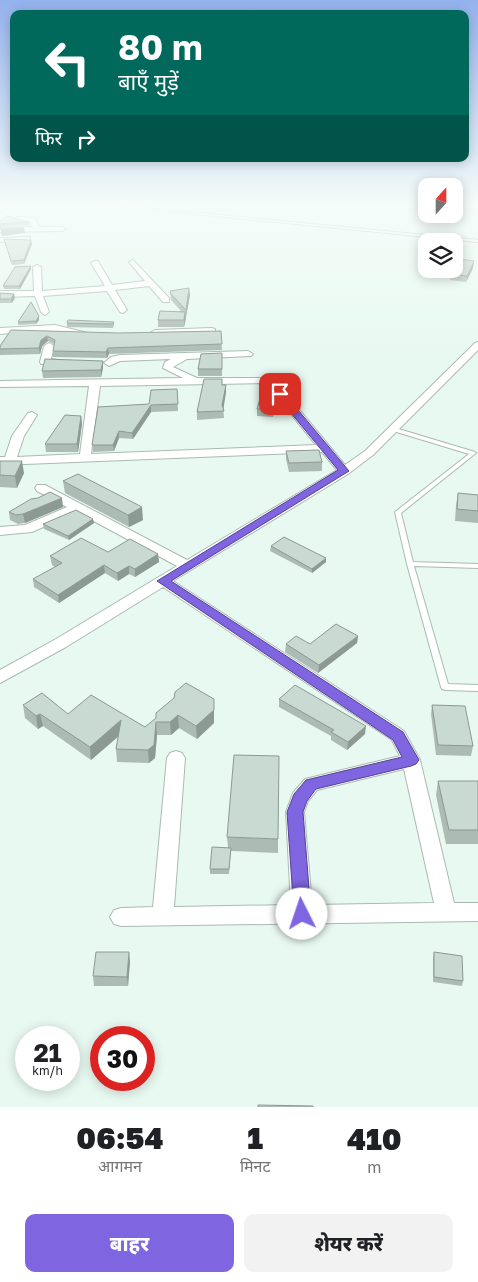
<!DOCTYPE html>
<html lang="hi">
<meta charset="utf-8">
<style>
body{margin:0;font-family:"Golos Text","Noto Sans Devanagari",sans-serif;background:#f2f2f2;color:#202124;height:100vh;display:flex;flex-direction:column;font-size:19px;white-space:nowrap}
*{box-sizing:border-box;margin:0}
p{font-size:16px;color:#757577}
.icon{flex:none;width:28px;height:28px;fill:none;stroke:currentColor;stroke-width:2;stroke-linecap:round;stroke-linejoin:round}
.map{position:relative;height:1107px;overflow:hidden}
.sheet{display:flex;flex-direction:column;background:#fff;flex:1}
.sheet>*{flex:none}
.banner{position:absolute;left:10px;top:10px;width:459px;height:152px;border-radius:10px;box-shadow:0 2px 12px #0003;background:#00695c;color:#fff;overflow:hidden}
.needle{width:32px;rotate:21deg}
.controls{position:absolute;left:418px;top:178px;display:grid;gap:10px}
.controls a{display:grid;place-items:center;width:45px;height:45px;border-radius:10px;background:#fff;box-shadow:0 2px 12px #0003;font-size:25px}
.speed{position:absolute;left:15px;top:1026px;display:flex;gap:10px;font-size:25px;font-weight:700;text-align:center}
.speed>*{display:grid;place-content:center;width:65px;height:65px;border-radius:50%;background:#fff;box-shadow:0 2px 12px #0003;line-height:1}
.speed small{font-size:12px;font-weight:400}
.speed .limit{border:8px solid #d22;background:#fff;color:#111}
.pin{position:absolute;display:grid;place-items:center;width:42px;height:42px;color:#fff;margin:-21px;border-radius:10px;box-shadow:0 2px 8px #0006}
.me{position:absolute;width:55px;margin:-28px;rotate:356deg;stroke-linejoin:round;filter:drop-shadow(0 0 4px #0008)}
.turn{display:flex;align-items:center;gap:18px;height:105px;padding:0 25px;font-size:22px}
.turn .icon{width:65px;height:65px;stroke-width:2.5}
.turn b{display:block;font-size:35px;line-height:42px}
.then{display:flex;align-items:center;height:48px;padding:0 25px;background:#0003;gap:10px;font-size:19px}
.eta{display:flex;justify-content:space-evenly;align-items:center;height:85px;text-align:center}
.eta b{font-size:30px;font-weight:800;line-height:35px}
.button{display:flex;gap:10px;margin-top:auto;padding:10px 25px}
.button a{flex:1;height:58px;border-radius:10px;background:#7f65e0;color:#fff;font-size:20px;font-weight:800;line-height:58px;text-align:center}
.button a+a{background:#f2f2f2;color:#202124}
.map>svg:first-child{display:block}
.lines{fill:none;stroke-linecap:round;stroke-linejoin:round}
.lane-casing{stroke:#aabab2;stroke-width:2}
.street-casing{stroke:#aabab2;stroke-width:2}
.lane{fill:#fff;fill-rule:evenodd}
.street{fill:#fff;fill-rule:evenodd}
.wall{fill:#adbbb5}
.shaded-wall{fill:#8d9993}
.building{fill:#c9dad2;stroke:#8d9993}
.route{fill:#7f65e0;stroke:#534292}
</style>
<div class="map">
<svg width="478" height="1107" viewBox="0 0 478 1107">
<rect width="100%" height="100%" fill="#e8f9f1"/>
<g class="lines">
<g class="lane-casing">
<g id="lane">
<path d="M86,203H94L478,240V242Z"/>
<path d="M392,427L475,452L476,453L401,513L413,562L478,564V568L414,566L448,684L478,685V691L445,690L442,689L441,687L407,564L395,512L469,454L390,430V428Z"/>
</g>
</g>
<g class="street-casing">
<g id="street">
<path d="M0,203H5L3,210L0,212Z"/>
<path d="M17,217L35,218L39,227H62L66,229L62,231L0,232V228L32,227L30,221L15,220Z"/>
<path d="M30,237V241H27L0,242V238Z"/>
<path d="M133,260L169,298V302H163L149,286L115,290L127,310L123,313L120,312L107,291L43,296L49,312L45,315L41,312L35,296L0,297V291H34L33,267L37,265L41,267L42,291L105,286L91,263L95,261H98L112,285L145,281L129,262Z"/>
<path d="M55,325L88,333C77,341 64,332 53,331C36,330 17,333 0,334V328Z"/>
<path d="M212,328L215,329V333L155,336L150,333L155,330Z"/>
<path d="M478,342V350L373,455L348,474L173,581L404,731L420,760L454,903H478V921L121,926L114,924L110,917L114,910L121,908L153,907L167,758L170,753L176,751L182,753L185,758L174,907L291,905L286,812L293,793L305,779L400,756L392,740L163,587L66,647L0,683V670L56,639L177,566L77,512L32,532L0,535V527L25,525L67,507L37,491L35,488L37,485H45L187,560L337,470L322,452L0,465V457H5L12,436L28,413L32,412L37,415L24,436L17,457L80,454L89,386L0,387V381L183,378L163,368L165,362L171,359L120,361L109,366L104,363L111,357L120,355L248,351L253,354L251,356L187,359L173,367L197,378H273L345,465L365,451L475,343ZM266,383L316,445L91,454L100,386ZM404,769L434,903L312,905L304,812L308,801L317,790Z"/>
<path d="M49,343L54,346L51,359L65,361V365L41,364L40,362L44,346Z"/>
</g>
</g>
<use href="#lane" class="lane"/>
<use href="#street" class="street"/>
</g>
<g class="wall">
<path d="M0,222H28L29,225L0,227Z"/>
<path d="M4,239L32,244L24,264L12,265L5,244Z"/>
<path d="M474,261L473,268L466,282L450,280L451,274Z"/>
<path d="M31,266V269L20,289H4L3,286Z"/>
<path d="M170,291L190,295L184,327H158V320L181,311L171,300Z"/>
<path d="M0,293L15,298L12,303H0Z"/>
<path d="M39,320L36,324L18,325V322Z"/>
<path d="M114,322V325L113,328L67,327V323Z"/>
<path d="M11,330L119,333L221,331L222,350L109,354L107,358L53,357V351L54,344L48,341L42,346L40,354L0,355V346Z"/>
<path d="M222,353V376H198V369Z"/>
<path d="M103,368L101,377L43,378L42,371Z"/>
<path d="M222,385H226V392L223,407L224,418L197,420V412Z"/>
<path d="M177,389L178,411L151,412L133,439L119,438L114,451L93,452L92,445L149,404Z"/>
<path d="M260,389L279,404V411H274L273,417L257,416V409L261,398Z"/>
<path d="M81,416L82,424L78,452H46L45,444Z"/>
<path d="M286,451L322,462V471L289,472L286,459Z"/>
<path d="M0,461L24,473L17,488L0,487Z"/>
<path d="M63,481L143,520L129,527L65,493Z"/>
<path d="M458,493L478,495V523L455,521L456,505Z"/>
<path d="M63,507L25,523L18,524L10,520L9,512Z"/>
<path d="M93,519L94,523L69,540L44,529L43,524Z"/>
<path d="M271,546L326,562L312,573L270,551Z"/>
<path d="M108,552L158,554L159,562L135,577L129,574L118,581L105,573L59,603L34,587L33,579L55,567L52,565L50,556Z"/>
<path d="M358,636L357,643L318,673L285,652L286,644H310Z"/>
<path d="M214,699V723L197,739L179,728L171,735H157L155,758L149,763L117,762L116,749L118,737L91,760L43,726L38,729L25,718L23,705L145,727Z"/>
<path d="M279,699L365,734L347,750L331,740V736L279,707Z"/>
<path d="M432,705L473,746L471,756L436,755L431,714Z"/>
<path d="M438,781H478V844H446L436,795Z"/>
<path d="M227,837L278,839V853L231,851L229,874H210V869L228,847Z"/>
<path d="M434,952L463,981L462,986L433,982V957Z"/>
<path d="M130,961L128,986H94L93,976Z"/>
</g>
<g class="shaded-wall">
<path d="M24,228L25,233L2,236L1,230Z"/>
<path d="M31,240L32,244L24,264V260Z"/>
<path d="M474,261L473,268L466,282L467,276Z"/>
<path d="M31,266V269L20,289L19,286Z"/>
<path d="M189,288L190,295L186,317V310Z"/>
<path d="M14,294L15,298L12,303L11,299Z"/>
<path d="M185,312L186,318L184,327V320Z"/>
<path d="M39,316V320L36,324V321Z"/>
<path d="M47,336L48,341L42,346L40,354L39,348L41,340Z"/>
<path d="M108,348L109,354L107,358L106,352Z"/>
<path d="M103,361V368L101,377V370Z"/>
<path d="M226,385V392L223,412L222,405Z"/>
<path d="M151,405V412L133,439L132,433Z"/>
<path d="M274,405V411L273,417V410Z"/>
<path d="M81,416L82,424L78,452L77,444Z"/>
<path d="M119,431V438L114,451L113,445Z"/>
<path d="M22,461L24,473L17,488L15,476Z"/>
<path d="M62,498L63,507L25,523L23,514Z"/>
<path d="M142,507L143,520L129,527L128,515Z"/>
<path d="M93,519L94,523L69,540L68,536Z"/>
<path d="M158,554L159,562L135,577V569Z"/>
<path d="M326,558V562L312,573V569Z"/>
<path d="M104,565L105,573L59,603L58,595Z"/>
<path d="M129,566V574L118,581L117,573Z"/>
<path d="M358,636L357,643L318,673L319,665Z"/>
<path d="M214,699V723L197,739L196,726Z"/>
<path d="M40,714L43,726L38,729L36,716Z"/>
<path d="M178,715L179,728L171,735L170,722Z"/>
<path d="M121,720L122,733L91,760L90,747Z"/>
<path d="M156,722L157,735L155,758L149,763L148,750Z"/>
<path d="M366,726L365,734L347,750L348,742Z"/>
<path d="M129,952L130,961L128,986L127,977Z"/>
</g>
<g class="building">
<path d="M6,216L28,222L0,224V222Z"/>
<path d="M0,228H24L1,230Z"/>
<path d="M4,239L31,240L24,260L11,261Z"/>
<path d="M459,259L474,261L467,276L451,274Z"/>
<path d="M31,266L19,286H3L15,267Z"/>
<path d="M189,288L186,310L171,294L170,291Z"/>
<path d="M0,293L14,294L11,299H0Z"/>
<path d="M31,302L39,316L36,321L18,322Z"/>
<path d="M160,311L185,312L184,320H158Z"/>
<path d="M68,320L114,322L113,324L67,323Z"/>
<path d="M11,330L119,333L221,331L222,344L108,348L106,352L53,351L55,340L47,336L41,340L39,348L0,349V346Z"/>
<path d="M222,353V369H198L201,354Z"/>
<path d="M45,359L103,361L101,370L42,371Z"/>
<path d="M204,379H222V385H226L222,405L224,411L197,412Z"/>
<path d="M177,389L178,404L151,405L132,433L119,431L113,445H92L98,407L149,404L151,390Z"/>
<path d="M260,389H274L279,404L274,405L273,410L257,409L261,395Z"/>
<path d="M65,415L81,416L77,444H45Z"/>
<path d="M319,450L322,462L289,463L286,451Z"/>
<path d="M0,461H22L15,476L0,475Z"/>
<path d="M78,474L142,507L128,515L63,481Z"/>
<path d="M50,492L62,498L23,514L16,515L9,512L31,499L38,498Z"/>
<path d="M458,493L478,495V511L457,509Z"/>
<path d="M76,510L93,519L68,536L43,524Z"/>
<path d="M284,537L326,558L312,569L271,546Z"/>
<path d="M81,538L108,552L130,539L158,554L135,569L129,566L117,573L104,565L58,595L33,579L62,563L50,556Z"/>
<path d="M336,624L358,636L319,665L286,644L296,636L310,644Z"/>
<path d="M186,683L214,699V710L196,726L178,715L170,722H156L154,745L148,750L116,749L121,720L90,747L40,714L36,716L23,705L42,693L68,714L91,695L145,727L156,718V713L174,698L175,692Z"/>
<path d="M295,685L366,726L348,742L331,732L334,730L279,699Z"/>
<path d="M432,705L465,706L473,746L438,745Z"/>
<path d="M234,755L279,756L278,839L227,837Z"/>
<path d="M438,781H478V830H449Z"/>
<path d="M212,847L231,848L229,869H210Z"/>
<path d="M96,952H129L127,977L93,976Z"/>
<path d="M434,952L462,956L463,981L434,977Z"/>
<path d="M258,1105L313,1106V1107H258Z"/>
</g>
<linearGradient id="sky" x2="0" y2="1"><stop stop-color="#94b2ed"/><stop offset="0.57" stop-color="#f5fcf9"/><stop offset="1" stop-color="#f5fcf9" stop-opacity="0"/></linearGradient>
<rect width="478" height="358" fill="url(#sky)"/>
<path class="route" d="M277,392H283L349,471L171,581L403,732L419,760L416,764L411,766L316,789L307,801L303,812L311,914L308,920L302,922L296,920L294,914L287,812L294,794L306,780L402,757L393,740L157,581L338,470L277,396Z"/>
</svg>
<div class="controls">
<a><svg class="needle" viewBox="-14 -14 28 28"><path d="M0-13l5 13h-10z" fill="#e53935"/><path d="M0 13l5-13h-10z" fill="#757577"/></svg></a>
<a><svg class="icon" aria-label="layers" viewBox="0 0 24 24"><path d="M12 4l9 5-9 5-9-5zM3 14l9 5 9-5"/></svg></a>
</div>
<div class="speed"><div>21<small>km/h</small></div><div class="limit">30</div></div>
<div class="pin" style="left:280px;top:394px;background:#d93025"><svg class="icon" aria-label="arrive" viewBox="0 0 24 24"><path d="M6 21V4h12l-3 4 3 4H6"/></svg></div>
<svg class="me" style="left:302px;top:914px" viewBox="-20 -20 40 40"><circle r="19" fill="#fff"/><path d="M0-13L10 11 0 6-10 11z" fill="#7f65e0"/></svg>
<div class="banner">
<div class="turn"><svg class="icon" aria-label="left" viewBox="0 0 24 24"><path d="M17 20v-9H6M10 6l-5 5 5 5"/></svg><div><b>80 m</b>बाएँ मुड़ें</div></div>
<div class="then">फिर<svg class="icon" aria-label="right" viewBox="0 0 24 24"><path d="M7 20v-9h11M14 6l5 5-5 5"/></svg></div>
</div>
</div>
<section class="sheet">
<div class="eta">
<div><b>06:54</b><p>आगमन</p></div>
<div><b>1</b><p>मिनट</p></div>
<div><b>410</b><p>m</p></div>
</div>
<div class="button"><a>बाहर</a><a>शेयर करें</a></div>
</section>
